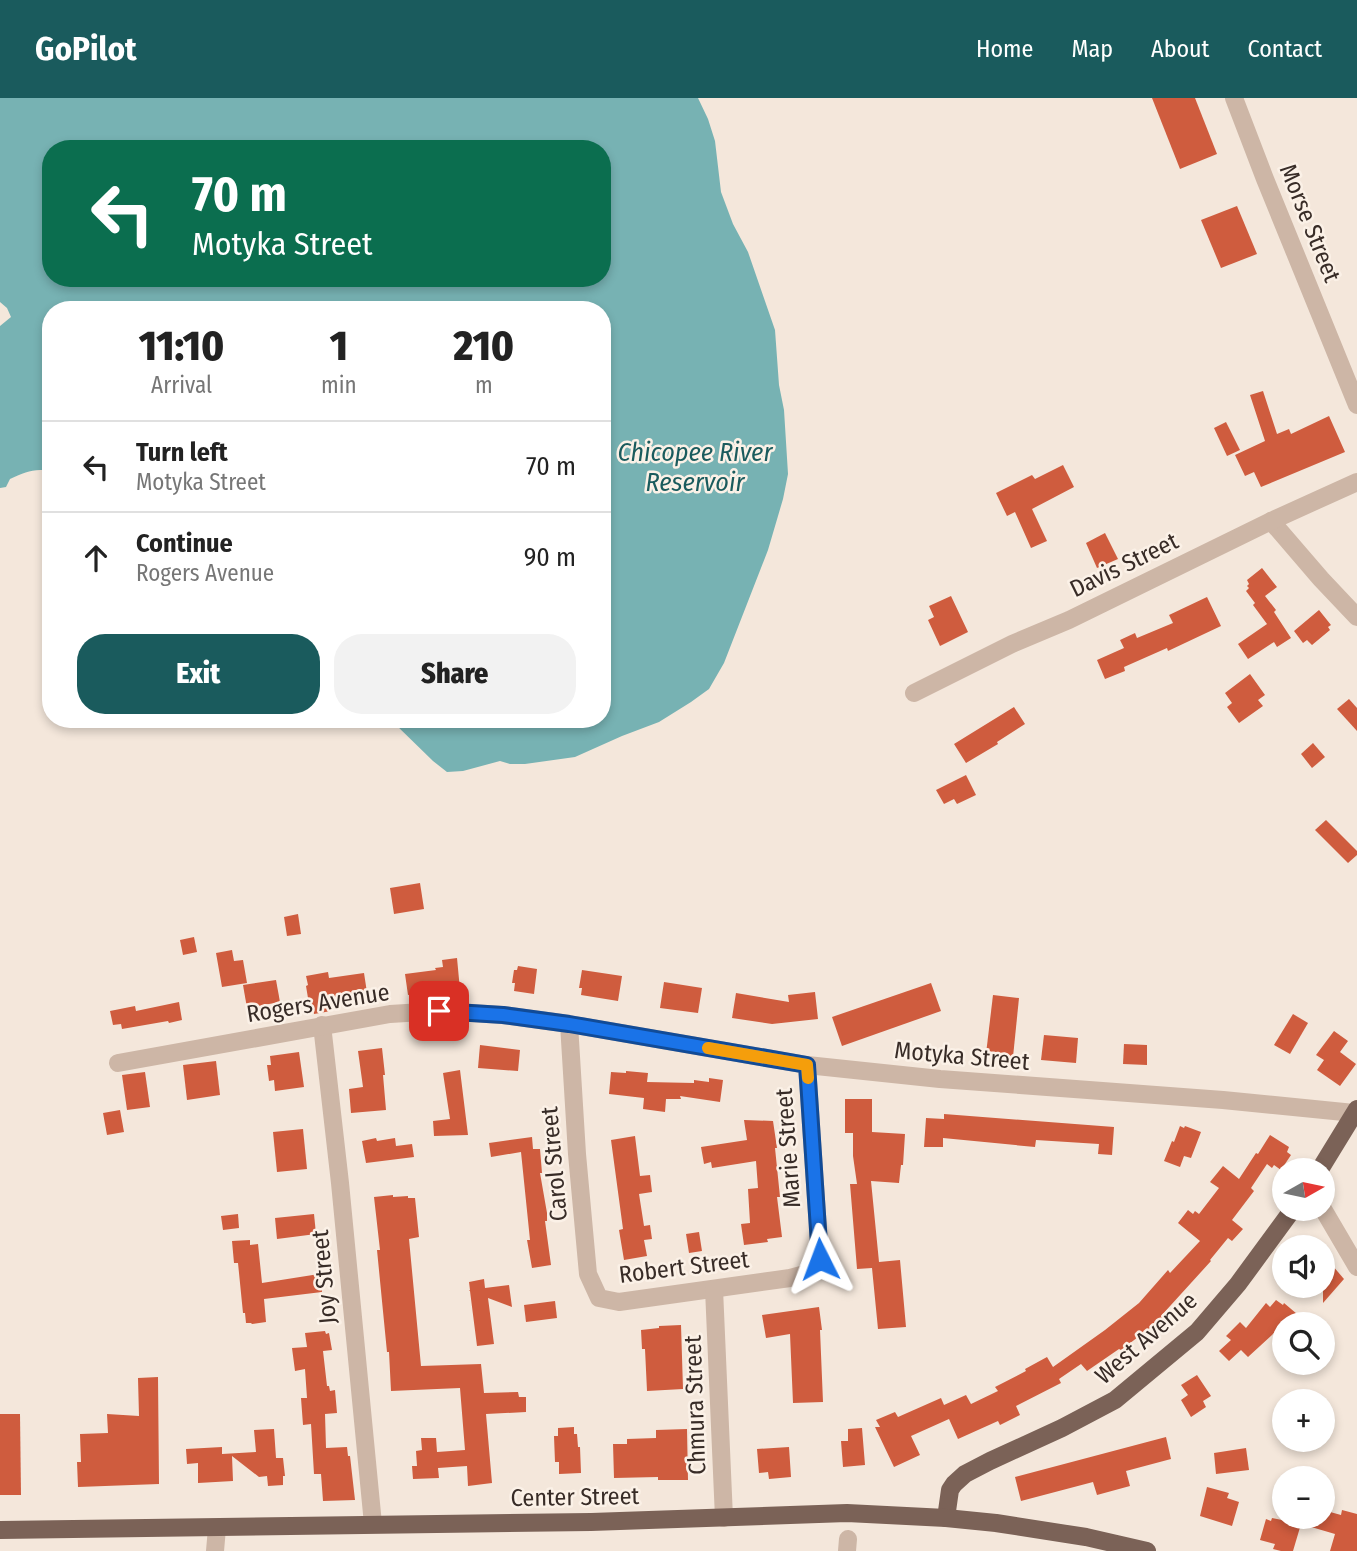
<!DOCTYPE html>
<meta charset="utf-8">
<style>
body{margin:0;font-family:"Fira Sans Condensed",sans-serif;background:#f2f2f2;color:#222;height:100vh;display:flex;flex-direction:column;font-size:26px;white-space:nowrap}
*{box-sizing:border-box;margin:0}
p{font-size:23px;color:#767676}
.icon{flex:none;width:38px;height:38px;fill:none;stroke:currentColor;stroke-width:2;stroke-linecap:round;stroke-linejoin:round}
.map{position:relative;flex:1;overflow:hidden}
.drawer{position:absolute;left:42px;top:203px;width:569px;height:427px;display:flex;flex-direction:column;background:#fff;border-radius:28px;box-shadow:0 4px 10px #0003}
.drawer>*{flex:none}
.banner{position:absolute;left:42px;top:42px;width:569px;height:147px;border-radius:28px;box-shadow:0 4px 10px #0003;background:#0b6e4f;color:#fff;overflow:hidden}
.needle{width:46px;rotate:81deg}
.buttons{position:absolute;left:1272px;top:1060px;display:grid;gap:14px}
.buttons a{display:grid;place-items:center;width:63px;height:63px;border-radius:50%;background:#fff;box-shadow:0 4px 10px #0003;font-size:35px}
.pin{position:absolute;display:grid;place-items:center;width:60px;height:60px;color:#fff;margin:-30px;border-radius:14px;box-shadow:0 4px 10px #0006}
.me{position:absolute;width:77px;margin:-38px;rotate:357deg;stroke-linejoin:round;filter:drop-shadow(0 0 5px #0008)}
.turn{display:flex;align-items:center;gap:24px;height:147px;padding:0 35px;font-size:32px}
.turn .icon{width:91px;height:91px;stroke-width:2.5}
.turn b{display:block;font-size:49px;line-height:60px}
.eta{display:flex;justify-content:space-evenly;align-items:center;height:119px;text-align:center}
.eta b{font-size:42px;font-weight:800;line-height:49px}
.cta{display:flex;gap:14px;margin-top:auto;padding:14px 35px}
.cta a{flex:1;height:80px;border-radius:28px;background:#1a5b5d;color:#fff;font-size:28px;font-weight:800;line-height:80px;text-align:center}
.cta a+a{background:#f2f2f2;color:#222}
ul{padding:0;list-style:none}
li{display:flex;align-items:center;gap:21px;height:91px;padding:0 35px;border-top:2px solid #e0e0e0}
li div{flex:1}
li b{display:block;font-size:26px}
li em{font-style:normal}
header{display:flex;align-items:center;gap:42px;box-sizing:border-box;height:98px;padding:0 35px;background:#1a5b5d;color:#fff}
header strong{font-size:33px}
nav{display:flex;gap:38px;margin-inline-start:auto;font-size:24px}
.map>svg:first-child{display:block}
.water{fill:#77b2b3;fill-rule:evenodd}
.building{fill:#cf5c3e}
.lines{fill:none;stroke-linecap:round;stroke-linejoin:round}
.minor{stroke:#cdb6a6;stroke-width:18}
.major{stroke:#7b6257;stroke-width:18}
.route-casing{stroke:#114b97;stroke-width:18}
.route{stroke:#1a73e8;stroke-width:12}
.slow{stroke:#f59e0b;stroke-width:12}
.labels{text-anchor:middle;stroke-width:5;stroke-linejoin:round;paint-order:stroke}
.street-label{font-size:24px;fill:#382c27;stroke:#fbf1e7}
.water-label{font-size:26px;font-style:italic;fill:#1a5b5d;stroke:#fbf1e7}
</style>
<header>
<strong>GoPilot</strong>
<nav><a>Home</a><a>Map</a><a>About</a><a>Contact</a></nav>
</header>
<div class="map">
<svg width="1357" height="1453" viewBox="0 0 1357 1453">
<rect width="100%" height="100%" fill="#f4e7db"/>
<path class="water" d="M0,0H698L708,21L715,43L721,94L733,126L748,154L775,232L779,287L784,312L788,376L783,401L768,452L724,565L709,591L691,604L659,624L622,638L575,659L525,666H510L500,663L463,673L447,674L433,663L394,625L386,621H602V212H51V373C33,370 26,374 10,381L6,389L0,390V228L11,219L7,210L0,204ZM51,51H602V180H51Z"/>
<g class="building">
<path d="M1152,0H1195L1217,56L1180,71Z"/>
<path d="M1237,108L1257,156L1221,170L1201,122Z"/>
<path d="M1263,293L1277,336L1289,331L1291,336L1329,318L1345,354L1261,389L1254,374L1245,378L1235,357L1265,343L1250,297Z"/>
<path d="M1226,324L1240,352L1227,358L1214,330Z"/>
<path d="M1063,367L1074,389L1032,411L1047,443L1031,450L1015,414L1007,418L996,395L1032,377L1035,381Z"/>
<path d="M1105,435L1118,461L1097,470L1086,445Z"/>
<path d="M1262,470L1277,489L1265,498L1276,512L1274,514L1291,540L1277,549L1274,544L1248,561L1238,546L1267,526L1253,507L1255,505L1246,493L1249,490L1247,488L1249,486L1247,482Z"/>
<path d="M951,498L968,534L940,548L928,522L934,519L929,508Z"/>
<path d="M1207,499L1221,528L1168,553L1167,550L1124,569L1125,573L1105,581L1097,562L1124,550L1120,542L1135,535L1137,540L1173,525L1169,517Z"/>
<path d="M1319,512L1331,527L1328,529L1330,532L1312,547L1307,542L1303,545L1294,533Z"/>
<path d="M1250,576L1265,597L1258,602L1263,608L1239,625L1227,609L1232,605L1225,595Z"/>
<path d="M1349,601L1357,610V633L1337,611Z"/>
<path d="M1014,609L1025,626L997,644L998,646L966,665L954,646Z"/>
<path d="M1313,645L1325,659L1312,670L1301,656Z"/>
<path d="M966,677L976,697L957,706L954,701L944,706L936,692Z"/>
<path d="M1326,722L1357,753V757L1348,765L1315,732Z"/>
<path d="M420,785L424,811L394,816L390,790Z"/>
<path d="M298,816L301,836L287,838L284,819Z"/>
<path d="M194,839L197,854L183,857L180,842Z"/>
<path d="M232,852L234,863L243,862L247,885L222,889L216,855Z"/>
<path d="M457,860L460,892L438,895V892L408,897L405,876L436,872L435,870L443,869L442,862Z"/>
<path d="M518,868L537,871L534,896L514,893L515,885H512L514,872H517Z"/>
<path d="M582,872L622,878L618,903L581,897L582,890H579Z"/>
<path d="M328,874L329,880L364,875L368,901L333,905V908H330L331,913L314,916L313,911L310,912L306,888L308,887L306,878Z"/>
<path d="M276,882L280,904L247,910L243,887Z"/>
<path d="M664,884L702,890L698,915L660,910Z"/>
<path d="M931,885L941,913L842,948L832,919Z"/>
<path d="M815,894L818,921L772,926L732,920L736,895L789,904L788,897Z"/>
<path d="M993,897L1019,900L1013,959L986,956Z"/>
<path d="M179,904L182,922L169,925L168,923L122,931L121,926L113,927L110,913L135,908L136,913Z"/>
<path d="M1293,916L1308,925L1290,956L1274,947Z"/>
<path d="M1334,933L1348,943L1340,954L1356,966L1340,988L1317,972L1324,962L1316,957Z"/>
<path d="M1044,937L1078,940L1076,965L1041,962Z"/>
<path d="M1124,946L1147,947V967L1123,966Z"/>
<path d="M480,947L520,952L518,973L478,970Z"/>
<path d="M382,950L385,977H383L386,1012L351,1015L349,991L363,989L358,953Z"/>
<path d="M299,954L304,989L275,993L274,982L269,983L267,967H271L270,958Z"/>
<path d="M216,963L220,997L187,1002L183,967Z"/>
<path d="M460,972L468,1037L434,1038L433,1023L450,1021L443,975Z"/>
<path d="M626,973L648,975L647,984L694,985V982L709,984V980L723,982L720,1004L680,998L681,1001H666L665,1014L643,1011L644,1000L609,996L611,974L626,975Z"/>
<path d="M145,974L150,1009L127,1012L122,977Z"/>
<path d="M845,1001H872V1034L905,1036L903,1067H901L899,1085L871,1083L879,1164L900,1162L906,1229L878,1231L872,1170L857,1171L850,1086H857L853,1058V1035H845Z"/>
<path d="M120,1012L124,1034L107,1037L103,1015Z"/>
<path d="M944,1016L1114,1029L1112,1057L1098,1056L1099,1046L1036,1042L1035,1049L943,1040V1049H924L926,1020L944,1021Z"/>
<path d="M744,1022L773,1023L777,1050H775L780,1099H777L782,1139L767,1141L768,1144L744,1147L741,1126L750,1125L748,1091L758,1090L756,1063L712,1070L711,1064L704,1066L701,1049L747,1042Z"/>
<path d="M1180,1028L1184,1030L1185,1028L1201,1034L1191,1060L1184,1058L1180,1069L1164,1063L1172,1043L1174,1044Z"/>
<path d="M303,1031L307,1071L277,1074L273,1034Z"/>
<path d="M1270,1037L1289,1049L1287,1054L1291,1057L1281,1072L1274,1067L1272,1070L1267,1066L1251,1090L1254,1093L1232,1122L1243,1131L1232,1143L1228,1140L1210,1162L1211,1163L1161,1218L1163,1220L1121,1252L1119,1251L1087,1273L1081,1266L1059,1281L1061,1285L1016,1308L1020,1317L1000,1327L998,1323L958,1341L949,1321L911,1338L920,1357L894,1369L875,1329H880L876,1322L895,1314L898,1319L941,1300L944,1307L966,1297L971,1306L998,1293L995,1289L1026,1273L1025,1271L1047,1259L1053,1269L1105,1232L1139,1205L1168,1172L1170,1175L1200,1143L1178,1125L1188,1112L1193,1116L1195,1113L1199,1116L1219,1090L1210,1084L1223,1068L1239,1081L1256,1055L1258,1056Z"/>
<path d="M635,1038L640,1078L650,1077L652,1094L639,1096L644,1128L650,1127L652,1141L644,1142L647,1158L624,1162L619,1132L623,1131L611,1042Z"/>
<path d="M532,1039L533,1051H540L542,1075H540L547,1115V1123H545L551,1167L532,1170L527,1142H530L521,1054L491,1059L489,1045Z"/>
<path d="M376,1040L377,1043L395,1040L396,1048L412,1046L414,1059L366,1065L362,1043Z"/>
<path d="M393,1097V1099L408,1098V1100H415L419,1139L409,1141L421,1268L481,1266L484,1295L518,1294L519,1299H526V1314L486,1316L492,1385L468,1388L467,1368L438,1370L439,1380L413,1381L412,1368H417L416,1353L422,1352L421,1340H436L437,1354L465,1352L460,1290L391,1293L389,1254H387L377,1152H380L374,1099Z"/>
<path d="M238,1116L239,1130L223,1132L221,1118Z"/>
<path d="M314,1116L316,1136L277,1141L275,1120Z"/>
<path d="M699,1134L702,1153L689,1155L686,1136Z"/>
<path d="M250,1142V1147L258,1146L262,1185L319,1176L322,1194L264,1201L266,1224L252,1226L251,1225H246L245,1215H243L238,1165H234L232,1143Z"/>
<path d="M1332,1167L1344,1181L1323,1205V1178Z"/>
<path d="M484,1181L485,1190L509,1187L512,1209L488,1200L494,1246L477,1248L470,1193L469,1192H470L469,1184Z"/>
<path d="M1276,1202L1283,1207L1284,1205L1297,1216L1296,1218L1306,1227H1284L1282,1225L1272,1237L1248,1259L1241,1252L1229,1263L1219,1253L1231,1242L1226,1238L1240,1224L1246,1230L1266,1205L1270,1209Z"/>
<path d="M555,1203L557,1220L526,1224L524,1207Z"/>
<path d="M819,1209L822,1232H820L823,1304L793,1305L790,1236L766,1240L762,1217Z"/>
<path d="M681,1227L683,1291L647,1293L645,1251H642L641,1232L659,1230V1228Z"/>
<path d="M325,1233L326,1236L329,1235L332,1252L323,1253L327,1288H329L330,1293L335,1292L337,1315L325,1316L326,1350L347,1349L348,1358H350L355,1402L323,1403L321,1376H314L311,1326L303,1327L301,1300H307L305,1271L295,1273L292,1250L307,1249L305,1235Z"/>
<path d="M1197,1277L1211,1298L1203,1303L1206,1309L1191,1319L1181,1302L1188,1297L1181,1287Z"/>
<path d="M158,1279L159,1386L78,1389L77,1364H81L80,1336L108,1335L107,1316L139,1318L138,1280Z"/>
<path d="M0,1316H20L21,1397H0Z"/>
<path d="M574,1329V1336H577L578,1349H580L581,1375L559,1376V1364H555L554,1338H558V1330Z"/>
<path d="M862,1330L865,1367L843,1369L841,1343H848V1331Z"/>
<path d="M274,1331L276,1360H283L285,1378H283V1387L268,1388L267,1378L259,1379L232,1358L233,1383L198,1385V1365L187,1366L186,1351L222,1349V1356L256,1354L254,1332Z"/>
<path d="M687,1331L688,1382H658V1379L614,1380L613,1346H627V1341L656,1340V1332Z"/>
<path d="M1166,1339L1171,1361L1126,1373L1130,1388L1097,1397L1093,1384L1021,1403L1015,1379Z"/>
<path d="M789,1349L791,1379L769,1381L768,1374L759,1375L757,1351Z"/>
<path d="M1246,1350L1249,1372L1216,1376L1214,1355Z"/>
<path d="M1207,1389L1229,1395L1227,1400L1239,1404L1232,1428L1200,1418Z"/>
<path d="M1323,1412L1341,1417L1342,1412L1357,1416V1453H1330L1335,1436L1301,1426L1293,1453H1281L1273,1451L1275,1446L1260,1442L1266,1421L1271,1423L1272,1420L1282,1422L1283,1419H1323Z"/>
</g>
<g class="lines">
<g class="minor">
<path d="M1234,0L1265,81L1357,307"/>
<path d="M1271,423L1321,481L1357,519"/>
<path d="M914,595L1012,546L1069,522L1271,423L1357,384"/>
<path d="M569,926L577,1056L588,1176L599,1200L619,1204L790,1180L805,1176L816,1171L820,1161L807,967"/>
<path d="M322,927L340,1085L373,1426"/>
<path d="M118,965L390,916L439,913L503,917L569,926L807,967L940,981L1223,1002L1354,1015"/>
<path d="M1323,1111L1357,1169"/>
<path d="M714,1191L724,1420"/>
<path d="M215,1453L217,1430"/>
<path d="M847,1453L848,1441"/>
</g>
<g class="major">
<path d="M1319,1073L1357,1011"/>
<path d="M946,1420L950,1392L954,1386L965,1376L990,1363L1062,1330L1115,1302L1197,1234L1238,1186L1293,1111"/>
<path d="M0,1432L591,1424L847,1415L946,1420L996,1425L1086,1439L1147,1453"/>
</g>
</g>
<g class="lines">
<g class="route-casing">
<path id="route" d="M439,913L503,917L569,926L807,967L820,1161"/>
</g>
<use href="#route" class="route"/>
<path class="slow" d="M708,950L807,967L808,980"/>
</g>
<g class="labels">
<g class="street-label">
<text transform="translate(1310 125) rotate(68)" y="8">Morse Street</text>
<text transform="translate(1124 467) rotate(-26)" y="8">Davis Street</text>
<text transform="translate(318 905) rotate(-9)" y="8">Rogers Avenue</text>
<text transform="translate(962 958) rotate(5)" y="8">Motyka Street</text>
<text transform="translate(788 1050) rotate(-94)" y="8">Marie Street</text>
<text transform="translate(554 1066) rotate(-95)" y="8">Carol Street</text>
<text transform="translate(684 1169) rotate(-7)" y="8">Robert Street</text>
<text transform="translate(324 1179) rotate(-95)" y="8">Joy Street</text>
<text transform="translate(1146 1240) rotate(-41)" y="8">West Avenue</text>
<text transform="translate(695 1307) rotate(-92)" y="8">Chmura Street</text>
<text transform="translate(575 1399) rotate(-1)" y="8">Center Street</text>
</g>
<g class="water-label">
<text x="695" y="363">Chicopee River<tspan x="695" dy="30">Reservoir</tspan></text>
</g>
</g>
</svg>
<div class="buttons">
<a><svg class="needle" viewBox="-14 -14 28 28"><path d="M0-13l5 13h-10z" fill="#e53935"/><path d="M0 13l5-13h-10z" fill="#767676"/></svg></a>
<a><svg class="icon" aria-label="sound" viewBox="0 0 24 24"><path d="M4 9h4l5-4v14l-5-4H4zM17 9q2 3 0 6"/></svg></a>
<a><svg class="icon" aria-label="search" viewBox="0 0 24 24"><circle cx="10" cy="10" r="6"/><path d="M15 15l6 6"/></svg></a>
<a>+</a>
<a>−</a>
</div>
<div class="pin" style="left:439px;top:913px;background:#d93025"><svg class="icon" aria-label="arrive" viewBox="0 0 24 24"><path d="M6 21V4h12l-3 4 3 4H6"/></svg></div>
<svg class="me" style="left:820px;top:1161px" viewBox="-20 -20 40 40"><path d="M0-17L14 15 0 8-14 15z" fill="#1a73e8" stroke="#fff" stroke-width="4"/></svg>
<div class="banner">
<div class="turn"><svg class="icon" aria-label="left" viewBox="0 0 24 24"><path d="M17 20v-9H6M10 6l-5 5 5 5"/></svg><div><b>70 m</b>Motyka Street</div></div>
</div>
<section class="drawer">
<div class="eta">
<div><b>11:10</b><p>Arrival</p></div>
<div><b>1</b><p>min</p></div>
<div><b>210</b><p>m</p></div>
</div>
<ul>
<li><svg class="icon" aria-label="left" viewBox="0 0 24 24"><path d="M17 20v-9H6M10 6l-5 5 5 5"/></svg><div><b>Turn left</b><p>Motyka Street</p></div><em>70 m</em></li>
<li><svg class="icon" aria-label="ahead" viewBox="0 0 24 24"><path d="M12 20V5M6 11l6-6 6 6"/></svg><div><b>Continue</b><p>Rogers Avenue</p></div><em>90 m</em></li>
</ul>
<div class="cta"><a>Exit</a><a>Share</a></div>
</section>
</div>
